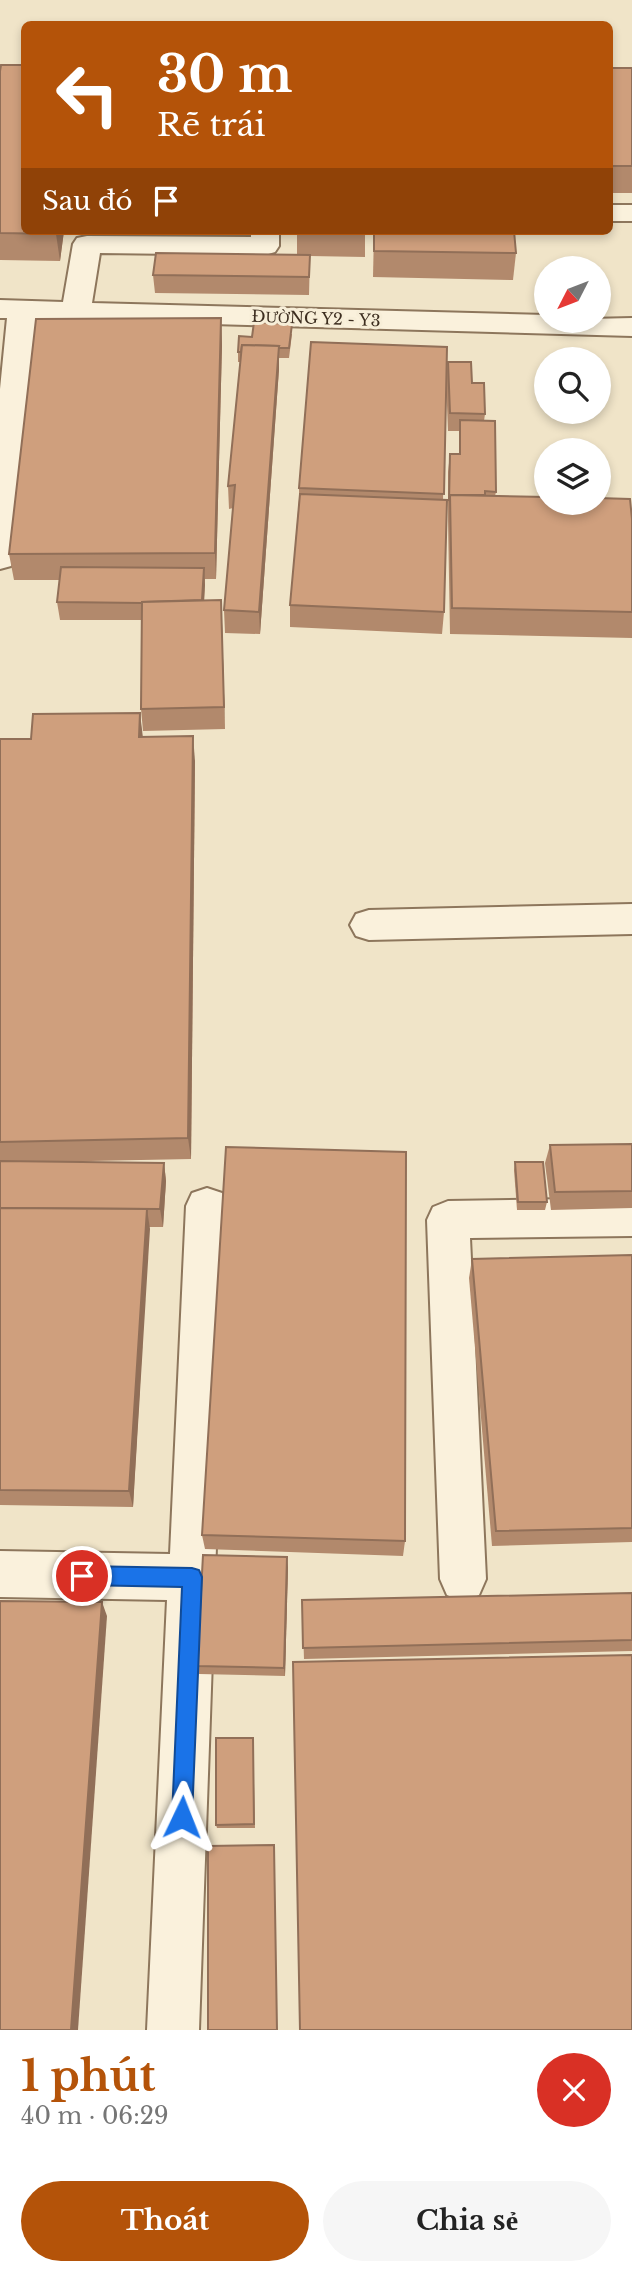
<!DOCTYPE html>
<html lang="vi">
<meta charset="utf-8">
<style>
body{margin:0;font-family:"Libre Baskerville",serif;background:#f6f6f6;color:#222;height:100vh;display:flex;flex-direction:column;font-size:26px;white-space:nowrap}
*{box-sizing:border-box;margin:0}
p{font-size:23px;color:#767676}
.icon{flex:none;width:38px;height:38px;fill:none;stroke:currentColor;stroke-width:2;stroke-linecap:round;stroke-linejoin:round}
.map{position:relative;height:2030px;overflow:hidden}
.drawer{display:flex;flex-direction:column;background:#fff;flex:1}
.drawer>*{flex:none}
.top-card{position:absolute;left:21px;top:21px;width:592px;height:214px;border-radius:10px;box-shadow:0 4px 10px #0003;background:#b45309;color:#fff;overflow:hidden}
.needle{width:46px;rotate:228deg}
.buttons{position:absolute;left:534px;top:256px;display:grid;gap:14px}
.buttons a{display:grid;place-items:center;width:77px;height:77px;border-radius:50%;background:#fff;box-shadow:0 4px 10px #0003;font-size:35px}
.pin{position:absolute;display:grid;place-items:center;width:60px;height:60px;color:#fff;margin:-30px;border:4px solid #fff;border-radius:50%;box-shadow:0 2px 7px #0007}
.me{position:absolute;width:77px;margin:-38px;rotate:2deg;stroke-linejoin:round;filter:drop-shadow(0 0 5px #0008)}
.turn{display:flex;align-items:center;gap:24px;height:147px;padding:0 21px;font-size:32px}
.turn .icon{width:91px;height:91px;stroke-width:2.5}
.turn b{display:block;font-size:49px;line-height:60px}
.then{display:flex;align-items:center;height:66px;padding:0 21px;background:#0003;gap:14px;font-size:26px}
.round{display:grid;place-items:center;flex:none;width:74px;height:74px;border-radius:37px;background:#f6f6f6}
.head{display:flex;align-items:center;justify-content:space-between;height:119px;padding:0 21px}
h1{font-size:42px;font-weight:700;line-height:52px;color:#b45309}
.primary-button{display:flex;gap:14px;margin-top:auto;padding:14px 21px}
.primary-button a{flex:1;height:80px;border-radius:42px;background:#b45309;color:#fff;font-size:28px;font-weight:700;line-height:80px;text-align:center}
.primary-button a+a{background:#f6f6f6;color:#222}
.map>svg:first-child{display:block}
.lines{fill:none;stroke-linecap:round;stroke-linejoin:round}
.minor-casing{stroke:#8d765c;stroke-width:4}
.minor{fill:#faf1dc;fill-rule:evenodd}
.wall{fill:#b2896c}
.shaded-wall{fill:#916f58}
.building{fill:#cf9f7d;stroke:#916f58;stroke-width:2}
.route{fill:#1a73e8;stroke:#114b97;stroke-width:2}
.labels{text-anchor:middle;stroke-width:6;stroke-linejoin:round;paint-order:stroke}
.far-street-label{font-size:16px;fill:#3d2e20;stroke:#f7eed8}
</style>
<div class="map">
<svg width="632" height="2030" viewBox="0 0 632 2030">
<rect width="100%" height="100%" fill="#f0e4c8"/>
<g class="lines">
<g class="minor-casing">
<g id="minor">
<rect x="609" y="205" width="23" height="16"/>
<path d="M251,231H279V246L275,252L265,255L100,253L92,303L546,315V320L632,318V336L36,319L16,558L11,566L0,569V389L7,318H0V300L63,302L73,244L77,238L87,236L251,237Z"/>
<path d="M632,904V934L369,940L356,936L350,925L356,914L369,910Z"/>
<path d="M207,1188L222,1193L228,1206L199,2030H147L167,1600L0,1597V1551L170,1554L186,1206L192,1193Z"/>
<path d="M632,1198V1236L470,1238L486,1579L479,1595L463,1602L447,1595L440,1579L427,1220L433,1207L448,1201Z"/>
</g>
</g>
<use href="#minor" class="minor"/>
</g>
<g class="wall">
<rect x="609" y="68" width="23" height="125"/>
<path d="M0,71L24,231H64L60,261L0,260Z"/>
<path d="M297,231H365V257L310,256L309,295L155,293L153,275L297,255Z"/>
<path d="M374,231L516,253L513,280L373,277Z"/>
<path d="M221,318L222,345L216,579H205L204,600L222,623L225,729L143,731L141,709L142,620H60L57,602L60,580H14L9,554Z"/>
<path d="M292,334L289,358H279V369L260,634L225,633L224,610L233,508L229,509L228,486L240,362H238V352L252,337Z"/>
<path d="M447,347L443,500L444,612L442,634L290,627V605L299,499V488Z"/>
<path d="M448,362L472,383L485,414L484,421L496,492L495,496L632,519V638L450,634L448,521V472L450,454H459V431H448L446,380Z"/>
<path d="M140,713L142,737L195,761L191,1159L41,1162L164,1163L166,1181L163,1227H149L133,1507L0,1505V739H31Z"/>
<path d="M632,1144V1208L551,1210L545,1163L550,1145Z"/>
<path d="M515,1162L547,1202L545,1210H517L514,1170Z"/>
<path d="M632,1255V1542L492,1546L469,1278L472,1259Z"/>
<path d="M202,1535L405,1541L403,1556L205,1549Z"/>
<path d="M288,1567L285,1676L199,1674L197,1666Z"/>
<path d="M632,1593V1651L304,1659L302,1600Z"/>
<path d="M253,1738L255,1828H217L216,1825Z"/>
</g>
<g class="shaded-wall">
<path d="M57,231H64L60,261L56,234Z"/>
<path d="M221,318L222,345L216,579L215,553Z"/>
<path d="M279,346V369L260,634L259,612Z"/>
<path d="M204,568L205,585L203,621L202,603Z"/>
<path d="M221,600L222,623L225,729L224,707Z"/>
<path d="M140,713L143,738L139,737Z"/>
<path d="M193,736L195,761L191,1159L188,1138Z"/>
<path d="M164,1163L166,1181L163,1227L160,1209Z"/>
<path d="M147,1209L150,1229L133,1507L129,1491Z"/>
<path d="M287,1557L288,1567L285,1676L284,1668Z"/>
<path d="M102,1602L107,1616L78,2030H71Z"/>
</g>
<g class="building">
<path d="M1,65H24V231H57L56,234L0,233V71Z"/>
<rect x="609" y="68" width="23" height="98"/>
<path d="M297,231H365V233Z"/>
<path d="M374,231H514L516,253L374,251Z"/>
<path d="M156,253L310,255L309,277L153,275Z"/>
<path d="M221,318L215,553L9,554L36,319Z"/>
<path d="M254,322L292,324L289,348H278L279,346L242,345L241,352H238L239,336L252,337Z"/>
<path d="M311,342L447,347L444,494L299,488Z"/>
<path d="M242,345L279,346L259,612L224,610L235,485L228,486Z"/>
<path d="M448,362H471L472,383H484L485,414L450,413Z"/>
<path d="M460,420L495,421L496,492L485,491V495H450L449,501L450,454H460Z"/>
<path d="M300,494L447,500L444,612L290,605Z"/>
<path d="M450,495L546,497V502H598V498L630,499L632,519V612L452,608Z"/>
<path d="M61,567L204,568L202,600L142,602V603L57,602Z"/>
<path d="M221,600L224,707L141,709L142,602Z"/>
<path d="M140,713L139,737L193,736L188,1138L0,1142V739H31L33,714Z"/>
<path d="M632,1144V1191L555,1192L550,1145Z"/>
<path d="M226,1147L406,1152L405,1541L202,1535Z"/>
<path d="M0,1161L164,1163L160,1209L0,1208Z"/>
<path d="M515,1162H543L547,1202H518Z"/>
<path d="M0,1208L147,1209L129,1491L0,1490Z"/>
<path d="M632,1255V1528L496,1531L472,1259Z"/>
<path d="M203,1555L287,1557L284,1668L197,1666Z"/>
<path d="M632,1593V1640L303,1648L302,1600Z"/>
<path d="M0,1601L102,1602L71,2030H0Z"/>
<path d="M632,1655V2030H300L293,1662Z"/>
<path d="M216,1738H253L254,1824L216,1825Z"/>
<path d="M274,1845L277,2030H208V1846Z"/>
</g>
<path class="route" d="M82,1566L192,1568L199,1570L202,1577L192,1817L189,1824L182,1827L175,1824L172,1817L182,1587L82,1585L76,1582L73,1576L76,1569Z"/>
<g class="labels">
<g class="far-street-label">
<text transform="translate(316 318) rotate(2)" y="6">ĐƯỜNG Y2 - Y3</text>
</g>
</g>
</svg>
<div class="buttons">
<a><svg class="needle" viewBox="-14 -14 28 28"><path d="M0-13l5 13h-10z" fill="#e53935"/><path d="M0 13l5-13h-10z" fill="#767676"/></svg></a>
<a><svg class="icon" aria-label="search" viewBox="0 0 24 24"><circle cx="10" cy="10" r="6"/><path d="M15 15l6 6"/></svg></a>
<a><svg class="icon" aria-label="layers" viewBox="0 0 24 24"><path d="M12 4l9 5-9 5-9-5zM3 14l9 5 9-5"/></svg></a>
</div>
<div class="pin" style="left:82px;top:1576px;background:#d93025"><svg class="icon" aria-label="arrive" viewBox="0 0 24 24"><path d="M6 21V4h12l-3 4 3 4H6"/></svg></div>
<svg class="me" style="left:182px;top:1817px" viewBox="-20 -20 40 40"><path d="M0-17L14 15 0 8-14 15z" fill="#1a73e8" stroke="#fff" stroke-width="4"/></svg>
<div class="top-card">
<div class="turn"><svg class="icon" aria-label="left" viewBox="0 0 24 24"><path d="M17 20v-9H6M10 6l-5 5 5 5"/></svg><div><b>30 m</b>Rẽ trái</div></div>
<div class="then">Sau đó<svg class="icon" aria-label="arrive" viewBox="0 0 24 24"><path d="M6 21V4h12l-3 4 3 4H6"/></svg></div>
</div>
</div>
<section class="drawer">
<div class="head"><div><h1>1 phút</h1><p>40 m · 06:29</p></div><a class="round" style="background:#d93025;color:#fff"><svg class="icon" aria-label="close" viewBox="0 0 24 24"><path d="M6 6l12 12M18 6L6 18"/></svg></a></div>
<div class="primary-button"><a>Thoát</a><a>Chia sẻ</a></div>
</section>
